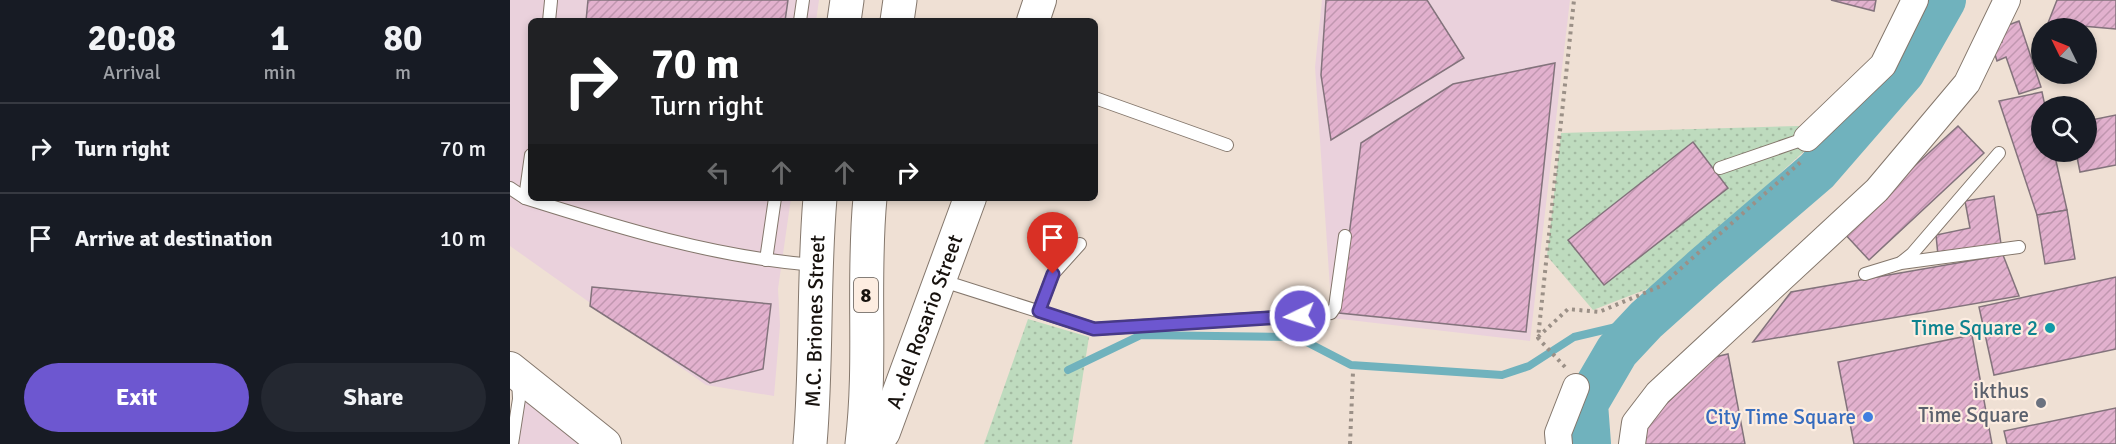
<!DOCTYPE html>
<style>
body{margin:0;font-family:Signika,sans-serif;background:#242831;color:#f1f3f6;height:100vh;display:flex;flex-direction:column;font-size:22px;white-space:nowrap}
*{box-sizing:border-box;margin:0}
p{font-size:20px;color:#9ea1a6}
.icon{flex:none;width:33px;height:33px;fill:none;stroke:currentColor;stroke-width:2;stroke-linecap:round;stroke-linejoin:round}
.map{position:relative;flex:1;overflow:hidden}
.side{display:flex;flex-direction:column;background:#171b24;width:510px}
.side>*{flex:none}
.hud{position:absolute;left:18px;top:18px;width:570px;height:183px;border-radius:9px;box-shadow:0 3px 9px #0003;background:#202124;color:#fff;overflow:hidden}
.needle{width:39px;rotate:313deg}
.controls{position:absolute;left:1521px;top:18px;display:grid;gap:12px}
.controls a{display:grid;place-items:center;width:66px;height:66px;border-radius:50%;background:#171b24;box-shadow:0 3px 9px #0003;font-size:30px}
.pin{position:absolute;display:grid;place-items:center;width:51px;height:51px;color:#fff;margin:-62px -26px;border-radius:50% 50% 50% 0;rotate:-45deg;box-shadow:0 0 6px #0007}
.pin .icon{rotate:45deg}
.me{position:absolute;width:66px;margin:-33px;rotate:266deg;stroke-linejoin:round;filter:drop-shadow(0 0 4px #0008)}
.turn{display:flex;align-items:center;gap:21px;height:126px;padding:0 24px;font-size:27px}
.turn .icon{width:78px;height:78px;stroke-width:2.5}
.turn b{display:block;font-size:42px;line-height:51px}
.lanes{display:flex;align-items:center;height:57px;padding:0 24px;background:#0003;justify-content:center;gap:30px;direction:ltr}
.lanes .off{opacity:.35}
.eta{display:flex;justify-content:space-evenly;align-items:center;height:102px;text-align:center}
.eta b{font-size:36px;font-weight:700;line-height:42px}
.button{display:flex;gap:12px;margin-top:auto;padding:12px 24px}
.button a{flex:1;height:69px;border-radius:36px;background:#6d57d0;color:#fff;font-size:24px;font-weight:700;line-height:69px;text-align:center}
.button a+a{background:#242831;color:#f1f3f6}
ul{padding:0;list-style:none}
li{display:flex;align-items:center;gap:18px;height:90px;padding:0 24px;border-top:2px solid #363941}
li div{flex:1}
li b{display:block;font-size:22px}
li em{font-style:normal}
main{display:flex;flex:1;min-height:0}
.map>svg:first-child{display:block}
.industrial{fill:#ead1dc}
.grass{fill:url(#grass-dots)}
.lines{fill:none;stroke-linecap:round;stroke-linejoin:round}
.stream{stroke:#70b2bd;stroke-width:8}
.river{stroke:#70b2bd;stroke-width:44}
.building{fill:url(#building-hatch);stroke:#83737c;stroke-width:1.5}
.service-casing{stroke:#84776c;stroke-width:14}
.minor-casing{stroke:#84776c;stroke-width:28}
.tertiary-casing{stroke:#84776c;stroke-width:34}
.primary-casing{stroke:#84776c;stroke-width:35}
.path{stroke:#9b9087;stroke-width:4;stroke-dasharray:3 4.5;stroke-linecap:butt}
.service{stroke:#fff;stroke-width:12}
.minor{stroke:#fff;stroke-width:26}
.tertiary{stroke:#fff;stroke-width:32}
.primary{stroke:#fff;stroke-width:33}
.route-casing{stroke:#473987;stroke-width:15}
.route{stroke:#6d57d0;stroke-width:10}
.culture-dot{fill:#0f9aa8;stroke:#fdede1;stroke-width:2}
.worship-dot{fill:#6b7280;stroke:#fdede1;stroke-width:2}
.shop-dot{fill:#3f7fe0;stroke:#fdede1;stroke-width:2}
.labels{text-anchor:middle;stroke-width:4.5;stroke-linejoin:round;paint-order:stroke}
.shield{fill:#fdede1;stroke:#5c544d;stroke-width:1.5}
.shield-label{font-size:20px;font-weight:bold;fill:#17120e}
.street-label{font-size:21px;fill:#17120e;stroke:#fdede1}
.culture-label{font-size:21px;fill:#0d838f;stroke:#fdede1;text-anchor:end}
.worship-label{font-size:21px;fill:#5b616d;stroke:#fdede1;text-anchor:end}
.shop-label{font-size:21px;fill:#366cbe;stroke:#fdede1;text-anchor:end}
</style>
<main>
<section class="side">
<div class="eta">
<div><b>20:08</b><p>Arrival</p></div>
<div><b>1</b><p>min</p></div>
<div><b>80</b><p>m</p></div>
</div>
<ul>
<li><svg class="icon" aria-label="right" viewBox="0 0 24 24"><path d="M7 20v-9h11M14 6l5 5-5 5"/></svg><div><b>Turn right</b></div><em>70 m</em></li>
<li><svg class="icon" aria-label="arrive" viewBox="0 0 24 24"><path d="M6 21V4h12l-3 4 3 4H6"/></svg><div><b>Arrive at destination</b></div><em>10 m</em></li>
</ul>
<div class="button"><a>Exit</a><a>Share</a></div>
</section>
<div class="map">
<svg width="1606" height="444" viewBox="0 0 1606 444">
<defs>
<pattern id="grass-dots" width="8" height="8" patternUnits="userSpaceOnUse" patternTransform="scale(1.5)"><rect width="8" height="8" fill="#bedbbe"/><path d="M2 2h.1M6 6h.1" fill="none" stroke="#a3bba2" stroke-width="1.8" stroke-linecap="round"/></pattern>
<pattern id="building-hatch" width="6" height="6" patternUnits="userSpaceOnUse" patternTransform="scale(1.5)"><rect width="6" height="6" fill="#e2b1ce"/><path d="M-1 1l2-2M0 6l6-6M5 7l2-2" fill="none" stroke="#c197b0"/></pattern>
</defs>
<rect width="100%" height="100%" fill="#efe0d4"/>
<g class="industrial">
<path d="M0,0H309L306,21H21V198H281L268,289L270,325L264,396L196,385L0,246Z"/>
<path d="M812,0H1060L1020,341L822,318L805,67Z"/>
<path d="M13,397L82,444H7Z"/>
</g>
<g class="grass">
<path d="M1289,126L1302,144L1150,284L1083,310L1037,256L1051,133Z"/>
<path d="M518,319L579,337L562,444H474Z"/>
</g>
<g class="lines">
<path class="stream" d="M558,370L631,335L787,337L841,365L992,375L1019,366L1064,337L1136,320"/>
<path class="river" d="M1079,444L1076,404L1107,351L1136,320L1194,268L1307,171L1393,72L1434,0"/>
</g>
<g class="building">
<path d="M78,0H278L275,21H76Z"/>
<path d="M816,0H917L954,58L821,140L811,75Z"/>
<path d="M1321,0H1366L1364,11Z"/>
<path d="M1547,0H1606V29L1538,23Z"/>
<path d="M1509,21L1531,87L1509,94L1496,57L1487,61L1482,45L1492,42L1488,29Z"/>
<path d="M1045,63L1016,332L829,313L851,143L943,84Z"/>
<path d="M1532,92L1535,106H1532V152H1544L1557,210L1527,215L1489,101Z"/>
<path d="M1606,115V165L1570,172L1566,152H1576V121Z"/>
<path d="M1448,126L1474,153L1359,260L1333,232Z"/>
<path d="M1183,142L1218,188L1094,285L1058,240Z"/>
<path d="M1484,196L1491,244L1428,255L1426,235L1460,228L1455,201Z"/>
<path d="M1557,210L1565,259L1535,264L1527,215Z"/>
<path d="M1493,255L1509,296L1243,342L1281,292Z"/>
<path d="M1606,277V349L1484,375L1469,307Z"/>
<path d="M82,287L261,304L253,369L200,383L80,306Z"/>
<path d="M1462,335L1482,444H1344L1328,362Z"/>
<path d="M1218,354L1235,444H1133V426L1205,357Z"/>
<path d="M1606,408V444H1497L1494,431Z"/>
</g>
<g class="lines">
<g class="service-casing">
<g id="service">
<path d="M39,21L41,1"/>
<path d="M290,21L293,0"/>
<path d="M585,98L717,145"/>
<path d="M1210,168L1297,138"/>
<path d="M0,188L15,198C110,228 204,257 304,265"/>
<path d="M15,198L21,155"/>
<path d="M256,260L265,198"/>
<path d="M1392,262L1402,254L1489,153"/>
<path d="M1355,274L1391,263L1509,247"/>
<path d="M430,280L584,329L814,314L821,313L825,307L835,236"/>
<path d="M529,311L543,274L570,244"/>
<path d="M2,444L9,399L8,378"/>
</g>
</g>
<g class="minor-casing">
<g id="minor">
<path d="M1297,138L1373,65L1405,0"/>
<path d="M1049,444L1048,433L1066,387"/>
<path d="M1122,444L1125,423L1148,393L1367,190L1457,83L1497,0"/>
</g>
</g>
<g class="tertiary-casing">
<g id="tertiary">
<path d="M523,21L530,0"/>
<path d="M0,368L95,444"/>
<path id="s1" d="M366,444L374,432L460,198"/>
</g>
</g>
<g class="primary-casing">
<g id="primary">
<path d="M334,21L337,0"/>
<path d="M387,21L390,0"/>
<path id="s2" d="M300,444C307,362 303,280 310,198"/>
<path d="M352,444C362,362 352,280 360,198"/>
</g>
</g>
<g class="path">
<path d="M1028,337L1058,309L1089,312L1151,286L1293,160"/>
<path d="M1055,367L1028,338L1064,0"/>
<path d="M840,444L843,372"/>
</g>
<use href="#service" class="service"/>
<use href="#minor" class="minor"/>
<use href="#tertiary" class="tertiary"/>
<use href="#primary" class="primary"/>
</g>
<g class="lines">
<g class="route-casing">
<path id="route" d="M543,274L529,311L584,329L790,316"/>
</g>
<use href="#route" class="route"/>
</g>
<circle class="culture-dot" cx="1540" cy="328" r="6"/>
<circle class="worship-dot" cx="1531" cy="403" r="6"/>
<circle class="shop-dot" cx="1358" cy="417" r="6"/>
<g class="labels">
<rect class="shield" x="344" y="278" width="24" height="34" rx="4.5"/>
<g class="shield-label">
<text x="356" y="302">8</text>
</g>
<g class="street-label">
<text dy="7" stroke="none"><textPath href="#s2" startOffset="123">M.C. Briones Street</textPath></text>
<text dy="7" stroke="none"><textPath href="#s1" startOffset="132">A. del Rosario Street</textPath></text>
</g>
<g class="culture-label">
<text x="1528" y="335">Time Square 2</text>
</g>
<g class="worship-label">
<text x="1519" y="398">ikthus<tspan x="1519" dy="24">Time Square</tspan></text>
</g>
<g class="shop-label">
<text x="1346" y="424">City Time Square</text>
</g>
</g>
</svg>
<div class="controls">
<a><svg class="needle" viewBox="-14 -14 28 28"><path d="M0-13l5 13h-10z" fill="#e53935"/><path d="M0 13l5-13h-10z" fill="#9ea1a6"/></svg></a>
<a><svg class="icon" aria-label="search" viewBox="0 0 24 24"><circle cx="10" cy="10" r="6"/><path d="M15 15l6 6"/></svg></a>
</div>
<div class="pin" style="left:543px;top:274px;background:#d93025"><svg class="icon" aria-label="arrive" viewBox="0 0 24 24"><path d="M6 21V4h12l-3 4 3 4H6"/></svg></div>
<svg class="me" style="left:790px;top:316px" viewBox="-20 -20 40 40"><circle r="17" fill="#6d57d0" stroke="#fff" stroke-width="3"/><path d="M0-11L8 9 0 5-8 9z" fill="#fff"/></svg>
<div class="hud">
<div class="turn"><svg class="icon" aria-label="right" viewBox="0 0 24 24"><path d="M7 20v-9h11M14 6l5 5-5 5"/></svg><div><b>70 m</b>Turn right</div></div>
<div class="lanes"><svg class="icon off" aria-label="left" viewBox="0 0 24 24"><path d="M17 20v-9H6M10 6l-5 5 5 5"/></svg><svg class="icon off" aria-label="ahead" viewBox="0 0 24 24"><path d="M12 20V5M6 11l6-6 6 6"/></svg><svg class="icon off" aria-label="ahead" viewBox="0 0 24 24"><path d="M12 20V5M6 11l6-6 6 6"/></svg><svg class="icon" aria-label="right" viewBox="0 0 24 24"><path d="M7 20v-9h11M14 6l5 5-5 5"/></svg></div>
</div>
</div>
</main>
